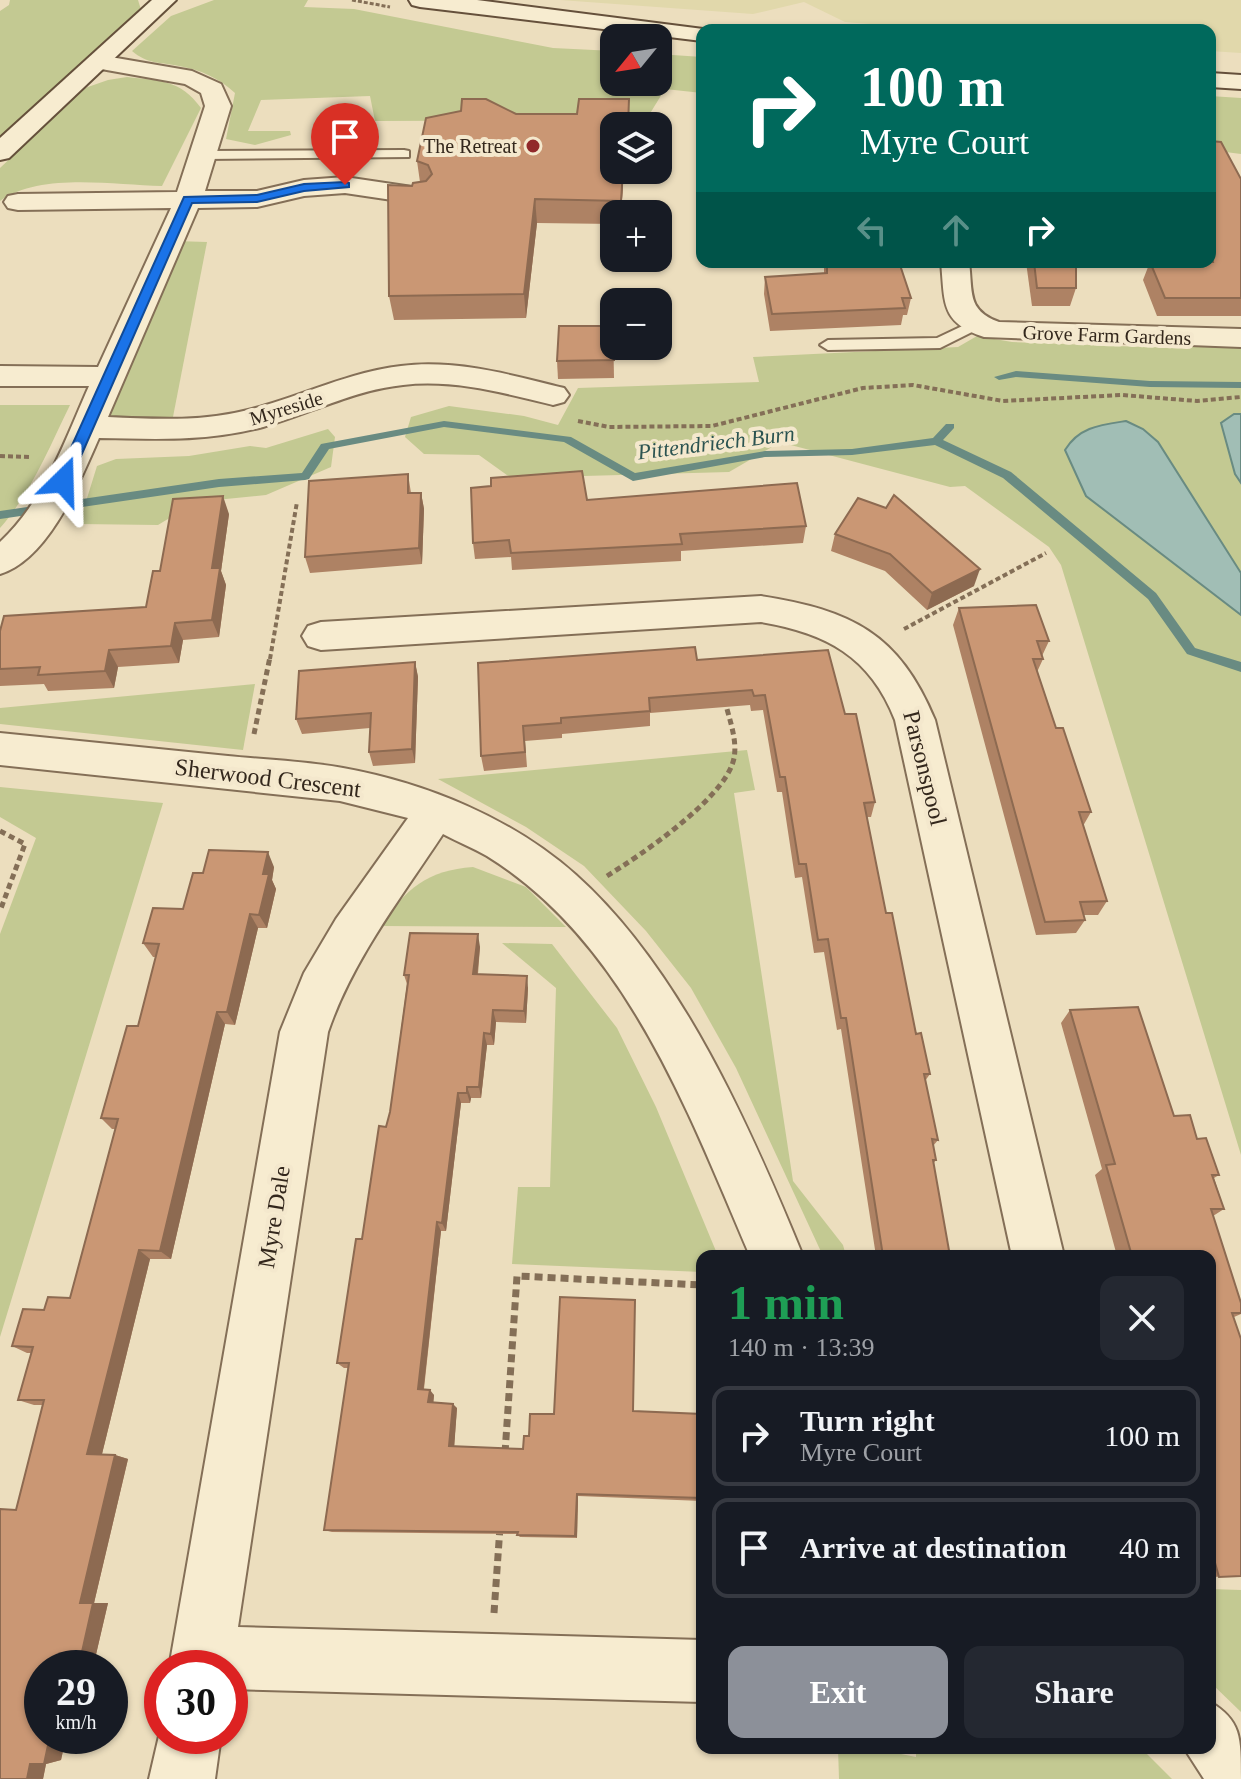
<!DOCTYPE html>
<meta charset="utf-8">
<style>
body{margin:0;font-family:"Times New Roman",serif;background:#242831;color:#f1f3f6;height:100vh;display:flex;flex-direction:column;font-size:30px;white-space:nowrap}
*{box-sizing:border-box;margin:0}
p{font-size:26px;color:#9ea1a6}
.icon{flex:none;width:44px;height:44px;fill:none;stroke:currentColor;stroke-width:2;stroke-linecap:round;stroke-linejoin:round}
.map{position:relative;flex:1;overflow:hidden}
.details{position:absolute;left:696px;top:1250px;width:520px;height:504px;display:flex;flex-direction:column;background:#171b24;border-radius:16px;box-shadow:0 2px 6px #0004}
.details>*{flex:none}
.guide{position:absolute;left:696px;top:24px;width:520px;height:244px;border-radius:16px;box-shadow:0 2px 6px #0004;background:#00695c;color:#fff;overflow:hidden}
.needle{width:52px;rotate:240deg}
.buttons{position:absolute;left:600px;top:24px;display:grid;gap:16px}
.buttons a{display:grid;place-items:center;width:72px;height:72px;border-radius:16px;background:#171b24;box-shadow:0 2px 6px #0004;font-size:40px}
.speed{position:absolute;left:24px;top:1650px;display:flex;gap:16px;font-size:40px;font-weight:700;text-align:center}
.speed>*{display:grid;place-content:center;width:104px;height:104px;border-radius:50%;background:#171b24;box-shadow:0 2px 6px #0004;line-height:1}
.speed small{font-size:20px;font-weight:400}
.speed .limit{border:12px solid #d22;background:#fff;color:#111}
.pin{position:absolute;display:grid;place-items:center;width:68px;height:68px;color:#fff;margin:-82px -34px;border-radius:50% 50% 50% 0;rotate:-45deg;box-shadow:0 0 8px #0007}
.pin .icon{rotate:45deg}
.me{position:absolute;width:88px;margin:-44px;rotate:22deg;stroke-linejoin:round;filter:drop-shadow(0 0 6px #0008)}
.turn{display:flex;align-items:center;gap:28px;height:168px;padding:0 32px;font-size:36px}
.turn .icon{width:104px;height:104px;stroke-width:2.5}
.turn b{display:block;font-size:56px;line-height:68px}
.lanes{display:flex;align-items:center;height:76px;padding:0 32px;background:#0003;justify-content:center;gap:40px;direction:ltr}
.lanes .off{opacity:.35}
.round{display:grid;place-items:center;flex:none;width:84px;height:84px;border-radius:16px;background:#242831}
.summary{display:flex;align-items:center;justify-content:space-between;height:136px;padding:0 32px}
h1{font-size:48px;font-weight:700;line-height:60px;color:#1e9e55}
.action{display:flex;gap:16px;margin-top:auto;padding:16px 32px}
.action a{flex:1;height:92px;border-radius:16px;background:#8c9099;color:#fff;font-size:32px;font-weight:700;line-height:92px;text-align:center}
.action a+a{background:#242831;color:#f1f3f6}
ul{padding:0;list-style:none}
li{display:flex;align-items:center;gap:24px;height:100px;margin:0 16px 12px;padding:0 16px;border:4px solid #363941;border-radius:16px}
li div{flex:1}
li b{display:block;font-size:30px}
li em{font-style:normal}
.map>svg:first-child{display:block}
.farmland{fill:#e1d8ab}
.green{fill:#c3c992}
.water{fill:#a1beb5;stroke:#698b82;stroke-width:2}
.lines{fill:none;stroke-linecap:round;stroke-linejoin:round}
.stream{fill:#698b82;fill-rule:evenodd}
.lane-casing{stroke:#846f57;stroke-width:4}
.street-casing{stroke:#846f57;stroke-width:4}
.secondary-casing{stroke:#65503b;stroke-width:4}
.path-far3{stroke:#846f57;stroke-width:3;stroke-dasharray:4 2;stroke-linecap:butt}
.path-far2{stroke:#846f57;stroke-width:4;stroke-dasharray:5 3;stroke-linecap:butt}
.path-far1{stroke:#846f57;stroke-width:5;stroke-dasharray:6 4;stroke-linecap:butt}
.path{stroke:#846f57;stroke-width:7;stroke-dasharray:8 5;stroke-linecap:butt}
.lane{fill:#f7ecd0;fill-rule:evenodd}
.street{fill:#f7ecd0;fill-rule:evenodd}
.secondary{fill:#f7ecd0;fill-rule:evenodd}
.wall{fill:#ae8264}
.shaded-wall{fill:#8d6a51}
.building{fill:#ca9774;stroke:#8d6a51;stroke-width:2}
.route{fill:#1a73e8;stroke:#114b97;stroke-width:2}
.poi-dot{fill:#91292a;stroke:#f4e8cd;stroke-width:3}
.labels{text-anchor:middle;stroke-width:8;stroke-linejoin:round;paint-order:stroke}
.far-poi-label{font-size:20px;fill:#33271c;stroke:#f4e8cd;text-anchor:end}
.far-street-label{font-size:20px;fill:#33271c;stroke:#f4e8cd}
.far-water-label{font-size:22px;font-style:italic;fill:#2b5350;stroke:#f4e8cd}
.street-label{font-size:24px;fill:#33271c;stroke:#f4e8cd}
</style>
<div class="map">
<svg width="1241" height="1779" viewBox="0 0 1241 1779">
<rect width="100%" height="100%" fill="#ecdebe"/>
<path class="farmland" d="M560,0H1241V53L1210,51V30H943L845,22L804,2L753,14Z"/>
<g class="green">
<path d="M10,0H138L142,13L0,139V11L9,5Z"/>
<path d="M214,0H308L304,7L354,9L553,48L614,51V82H658V54L702,57V93L665,89L646,120L375,121L370,96L261,100L248,131H290L291,135L255,145L226,139L235,93C219,78 201,70 179,66C160,62 147,64 132,51L171,16Z"/>
<path d="M127,77C160,81 180,79 201,108L162,186C113,185 40,172 0,201V168L85,88L108,80Z"/>
<path d="M1210,96L1241,98V154L1210,150Z"/>
<path d="M175,241L207,242L172,422L99,415Z"/>
<path d="M977,336L1012,342L1143,347L1241,345V1155L1061,565L1049,547L965,486L950,487L787,444L779,443L729,472L511,478L479,455L424,454L405,437L411,417L449,406L524,416L558,425L578,388L759,382L753,357L958,347Z"/>
<path d="M0,405H70C49,448 31,493 0,528Z"/>
<path d="M328,429L335,437L331,467L266,495L196,502L158,525L79,524L97,466L116,459L189,456L250,446L266,448Z"/>
<path d="M255,684L243,750L0,724V708Z"/>
<path d="M747,750L755,790L734,793L793,1181L843,1245L846,1256H823L736,1068L691,988L646,931L584,866L526,827L438,779Z"/>
<path d="M0,787L163,803L0,1337V934L36,838L0,817Z"/>
<path d="M473,867L526,887L566,927L381,926C405,889 428,870 473,867Z"/>
<path d="M502,943L552,944L617,1028L656,1107L718,1256H702V1272L512,1264L518,1187H550L556,988Z"/>
<path d="M1210,1589L1241,1590V1712L1210,1682Z"/>
<path d="M838,1748H871L916,1757V1748H1141L1172,1779H839Z"/>
</g>
<g class="water">
<path d="M1234,414H1241V483L1235,474L1221,423Z"/>
<path d="M1126,421L1143,429L1158,442L1241,573V615L1086,496L1065,450C1079,427 1100,425 1126,421Z"/>
</g>
<g class="lines">
<g class="stream">
<path d="M1016,371L1150,381L1241,382V388L1150,387L1016,377L999,380L994,377Z"/>
<path d="M444,421L571,437L635,473L765,451L852,449L933,438L946,424H954V428L943,440L1011,472L1156,593L1195,648L1241,662V672L1187,654L1148,599L1003,478L935,445L852,455L765,457L633,481L564,442L444,427L329,449L309,479L305,480L219,487L0,519V511L219,479L302,473L321,444Z"/>
</g>
<g class="lane-casing">
<g id="lane">
<path d="M404,150L409,151V157L205,159L198,155L205,151Z"/>
<path d="M975,320L980,322V328L940,348L828,350L820,345L828,340L937,338Z"/>
</g>
</g>
<g class="street-casing">
<g id="street">
<path d="M99,55L192,71L221,84L231,106L205,191H257L304,180L345,177L419,188L429,190L433,196L429,202L419,204L345,193L304,196L257,207L198,208L108,417C154,419 202,422 248,410C300,397 348,372 401,366C455,359 512,375 564,388L569,395L564,402L553,405C504,393 453,379 403,385C354,390 309,414 263,427C208,442 154,439 99,438C80,481 49,559 0,574V542C45,500 65,440 89,386H0V366L98,367L171,208L18,210L8,208L4,202L8,196L18,194L177,192L205,106L201,93L185,84L90,67L87,62L90,57Z"/>
<path d="M941,262H969C973,291 966,310 999,322L1241,329V347L984,337C940,322 945,303 941,262Z"/>
<path d="M761,596C851,610 899,633 935,720L1064,1256H1012L895,720C870,656 826,633 761,622L321,650L308,646L302,636L308,626L321,622Z"/>
<path d="M0,733C76,741 152,748 228,756C266,760 305,761 343,768C426,783 512,818 576,875C681,969 750,1127 803,1256H750C688,1112 627,943 487,856C473,848 458,842 443,834C401,898 353,959 328,1032L238,1627L702,1640V1702L230,1689V1668H169L280,1032L304,973L336,919L408,818L340,801L0,765Z"/>
<path d="M1210,1702C1241,1720 1241,1737 1241,1779H1204L1184,1748H1210Z"/>
<path d="M162,1723V1736H221L215,1779H149Z"/>
</g>
</g>
<g class="secondary-casing">
<g id="secondary">
<path d="M152,0H176L9,158L0,160V138Z"/>
<path d="M409,0H477L711,30H702V41L420,7L412,5Z"/>
<path d="M1210,73L1241,75V89L1210,87Z"/>
</g>
</g>
<path class="path-far3" d="M352,0L390,7"/>
<g class="path-far2">
<path d="M578,421L609,427L712,426L863,388L913,385L1003,401L1122,395L1197,401L1241,397"/>
<path d="M0,456L31,457"/>
<path d="M904,629L1046,553"/>
<path d="M270,659L297,502"/>
</g>
<g class="path-far1">
<path d="M254,734L270,657"/>
<path d="M0,831L25,844L0,911"/>
<path d="M607,876C641,855 722,800 733,762C739,743 729,719 725,701"/>
</g>
<g class="path">
<path d="M505,1453L517,1276L702,1285"/>
<path d="M494,1613L500,1527"/>
</g>
<use href="#lane" class="lane"/>
<use href="#street" class="street"/>
<use href="#secondary" class="secondary"/>
</g>
<g class="wall">
<path d="M629,99V126H614L624,170L621,214H614V224L537,223L526,318L394,320L389,296L412,186L420,182L417,161L516,114H577Z"/>
<path d="M1210,141L1241,179V316H1157L1143,280L1150,262H1210Z"/>
<path d="M824,262H899L911,298L907,315H903L901,325L770,331L764,294L765,277L824,273Z"/>
<path d="M1026,262H1076V288L1070,306H1032Z"/>
<path d="M613,326L614,378L558,379L557,361Z"/>
<path d="M408,474L411,493H421L424,509L422,564L310,573L305,557Z"/>
<path d="M587,500L806,526L803,543L681,551V561L512,570L511,557L475,559L473,543Z"/>
<path d="M886,508L974,586L927,610L885,571L831,551L835,534Z"/>
<path d="M229,514L221,571L226,585L219,637L183,640L179,663L118,667L114,688L48,691L44,684L0,686V631L146,607L160,571Z"/>
<path d="M959,608L1049,641L1042,656L1043,659L1037,672L1056,728L1091,812L1083,826L1107,901L1098,915H1084L1085,920L1076,933L1036,935L953,625Z"/>
<path d="M697,660L845,714L875,802L871,817H867L886,913L916,1034L930,1074L925,1081L938,1140L933,1146L936,1160L933,1164L950,1256H876L841,1029L837,1030L824,952L814,953L802,877L795,878L782,792H777L763,710L751,711L750,705L650,713V726L562,734V738L525,741L527,767L484,771L481,756L478,663Z"/>
<path d="M415,662L418,677L415,763L373,766L369,752L370,728L302,734L296,719Z"/>
<path d="M274,867L272,880L276,889L267,928H258L235,1025L225,1024L171,1259H150L102,1454L115,1455L128,1459L94,1603H108L94,1663L82,1665L61,1760L46,1764L43,1779H0L16,1510L43,1405H34L18,1400L32,1353H27L12,1346L44,1310L70,1298L115,1129H112L101,1118L138,1026L156,957H153L143,943L183,909L203,873Z"/>
<path d="M480,947L478,974L528,988L526,1023L496,1022L494,1045H487L481,1098H471L470,1103H461L446,1231H441L424,1389L434,1395L433,1403L457,1408L454,1446L523,1449L529,1436L554,1414L633,1411L702,1414V1501L578,1496L577,1538L520,1537L517,1534L332,1532L324,1530L348,1368H344L337,1363L362,1239L390,1112L407,984L404,975Z"/>
<path d="M1070,1010L1197,1139L1219,1175L1214,1178L1224,1209L1213,1216L1241,1303V1314L1234,1317L1241,1576L1210,1577V1256H1117L1095,1175L1102,1169L1061,1023Z"/>
</g>
<g class="shaded-wall">
<path d="M623,170H624L621,214V201Z"/>
<path d="M535,199L537,223L526,318L524,294Z"/>
<path d="M421,493L424,509L422,564L419,548Z"/>
<path d="M223,496L229,514L221,571L226,585L219,637L212,620V568Z"/>
<path d="M980,569L974,586L927,610L932,593Z"/>
<path d="M175,623L183,640L179,663L171,646Z"/>
<path d="M109,650L118,667L114,688L105,671Z"/>
<path d="M415,662L418,677L415,763L412,749Z"/>
<path d="M268,852L274,867L272,880L276,889L267,928L259,915L263,874Z"/>
<path d="M250,914L258,928L235,1025L227,1012Z"/>
<path d="M478,934L480,947L476,987L473,974Z"/>
<path d="M527,976L528,988L526,1023L524,1011Z"/>
<path d="M493,1010L496,1022L494,1045L491,1034Z"/>
<path d="M217,1012L225,1024L171,1259L160,1251Z"/>
<path d="M484,1033L487,1045L481,1098L479,1087Z"/>
<path d="M467,1087L471,1098L470,1103L467,1093Z"/>
<path d="M458,1093L461,1103L446,1231L442,1223Z"/>
<path d="M437,1222L441,1231L423,1394L418,1389Z"/>
<path d="M139,1250L150,1259L101,1458L87,1454Z"/>
<path d="M430,1390L434,1395L433,1407L428,1402Z"/>
<path d="M453,1404L457,1408L454,1450L449,1446Z"/>
<path d="M115,1455L128,1459L94,1603H80Z"/>
<path d="M577,1494L578,1496L577,1538L575,1536Z"/>
<path d="M93,1603H108L94,1663L82,1665L81,1668H66Z"/>
<path d="M50,1736H66L61,1760L46,1764L43,1779H27L30,1764Z"/>
</g>
<g class="building">
<path d="M462,99H486L516,114H577L579,99H629L628,126H614V170H623L621,201L535,199L524,294L389,296L388,185L412,186L413,183L426,181L432,174L428,165L417,161L426,118L461,111Z"/>
<path d="M1210,141L1221,142L1241,179V298H1165L1150,262H1213L1210,247Z"/>
<path d="M827,262H899L911,298H902L905,308L772,314L765,277L827,273Z"/>
<path d="M1034,262H1076V288H1037Z"/>
<path d="M559,326H613L614,360L557,361Z"/>
<path d="M582,471L587,500L797,483L806,526L680,534L682,544L511,553L509,540L473,543L471,488L491,486V478Z"/>
<path d="M408,474V493H421L419,548L305,557L309,481Z"/>
<path d="M894,495L980,569L932,593L890,554L835,534L858,498L886,508Z"/>
<path d="M223,496L212,568H220L212,620L175,623L171,646L109,650L105,671L38,675L40,667L0,669V631L4,616L146,607L153,571H160L173,499Z"/>
<path d="M1036,605L1049,641H1037L1043,659H1033L1056,728H1063L1091,812H1079L1107,901L1080,902L1085,920L1045,922L959,608Z"/>
<path d="M695,647L697,660L828,650L845,714H856L875,802L864,803L886,913H892L916,1034L921,1033L930,1074H924L938,1140L932,1139L936,1160H933L950,1256H883L846,1018H841L828,939L818,940L806,864H799L785,777H780L765,695L754,696L752,690L649,698L650,711L561,718V723L523,726L525,752L481,756L478,663Z"/>
<path d="M415,662L412,749L369,752L371,713L296,719L299,671Z"/>
<path d="M209,850L268,852L263,874H269L259,915L250,914L227,1012H217L160,1251L139,1250L87,1454L115,1455L80,1603H93L79,1665H67L66,1668H42V1736H50L44,1764H30L27,1779H0V1509L16,1510L44,1400H18L33,1347L12,1346L23,1309L44,1310L48,1297L70,1298L118,1119L101,1118L127,1026H138L159,944L143,943L153,908L183,909L193,873H203Z"/>
<path d="M410,933L478,934L473,974L527,976L524,1011L493,1010L491,1034L484,1033L479,1087H467V1093H458L442,1223L437,1222L418,1389L430,1390L428,1402L453,1404L449,1446L523,1449L524,1436H529L530,1414H554L560,1297L635,1300L633,1411L702,1414V1498L577,1494L575,1536L517,1535L518,1532L324,1530L349,1363H337L356,1239H362L379,1126L386,1127L390,1112L409,975H404Z"/>
<path d="M1138,1007L1174,1116L1190,1115L1197,1139L1206,1138L1219,1175H1212L1224,1209H1211L1241,1303V1313H1232L1241,1339V1576L1219,1577L1210,1545V1256H1132L1106,1165L1115,1164L1070,1010Z"/>
</g>
<path class="route" d="M345,182L349,183V187L304,191L257,202L192,203L70,481L68,484H58L56,481L184,197L257,195L304,184Z"/>
<circle class="poi-dot" cx="533" cy="146" r="8"/>
<g class="labels">
<g class="far-poi-label">
<text x="517" y="153">The Retreat</text>
</g>
<g class="far-street-label">
<text transform="translate(1107 335) rotate(2)" y="7">Grove Farm Gardens</text>
<text transform="translate(286 408) rotate(-17)" y="7">Myreside</text>
</g>
<g class="far-water-label">
<text transform="translate(716 442) rotate(-7)" y="8">Pittendriech Burn</text>
</g>
<g class="street-label">
<text transform="translate(925 768) rotate(76)" y="8">Parsonspool</text>
<text transform="translate(268 778) rotate(7)" y="8">Sherwood Crescent</text>
<text transform="translate(274 1217) rotate(-81)" y="8">Myre Dale</text>
</g>
</g>
</svg>
<div class="buttons">
<a><svg class="needle" viewBox="-14 -14 28 28"><path d="M0-13l5 13h-10z" fill="#e53935"/><path d="M0 13l5-13h-10z" fill="#9ea1a6"/></svg></a>
<a><svg class="icon" aria-label="layers" viewBox="0 0 24 24"><path d="M12 4l9 5-9 5-9-5zM3 14l9 5 9-5"/></svg></a>
<a>+</a>
<a>−</a>
</div>
<div class="speed"><div>29<small>km/h</small></div><div class="limit">30</div></div>
<div class="pin" style="left:345px;top:185px;background:#d93025"><svg class="icon" aria-label="arrive" viewBox="0 0 24 24"><path d="M6 21V4h12l-3 4 3 4H6"/></svg></div>
<svg class="me" style="left:63px;top:481px" viewBox="-20 -20 40 40"><path d="M0-17L14 15 0 8-14 15z" fill="#1a73e8" stroke="#fff" stroke-width="4"/></svg>
<div class="guide">
<div class="turn"><svg class="icon" aria-label="right" viewBox="0 0 24 24"><path d="M7 20v-9h11M14 6l5 5-5 5"/></svg><div><b>100 m</b>Myre Court</div></div>
<div class="lanes"><svg class="icon off" aria-label="left" viewBox="0 0 24 24"><path d="M17 20v-9H6M10 6l-5 5 5 5"/></svg><svg class="icon off" aria-label="ahead" viewBox="0 0 24 24"><path d="M12 20V5M6 11l6-6 6 6"/></svg><svg class="icon" aria-label="right" viewBox="0 0 24 24"><path d="M7 20v-9h11M14 6l5 5-5 5"/></svg></div>
</div>
<section class="details">
<div class="summary"><div><h1>1 min</h1><p>140 m · 13:39</p></div><a class="round"><svg class="icon" aria-label="close" viewBox="0 0 24 24"><path d="M6 6l12 12M18 6L6 18"/></svg></a></div>
<ul>
<li><svg class="icon" aria-label="right" viewBox="0 0 24 24"><path d="M7 20v-9h11M14 6l5 5-5 5"/></svg><div><b>Turn right</b><p>Myre Court</p></div><em>100 m</em></li>
<li><svg class="icon" aria-label="arrive" viewBox="0 0 24 24"><path d="M6 21V4h12l-3 4 3 4H6"/></svg><div><b>Arrive at destination</b></div><em>40 m</em></li>
</ul>
<div class="action"><a>Exit</a><a>Share</a></div>
</section>
</div>
